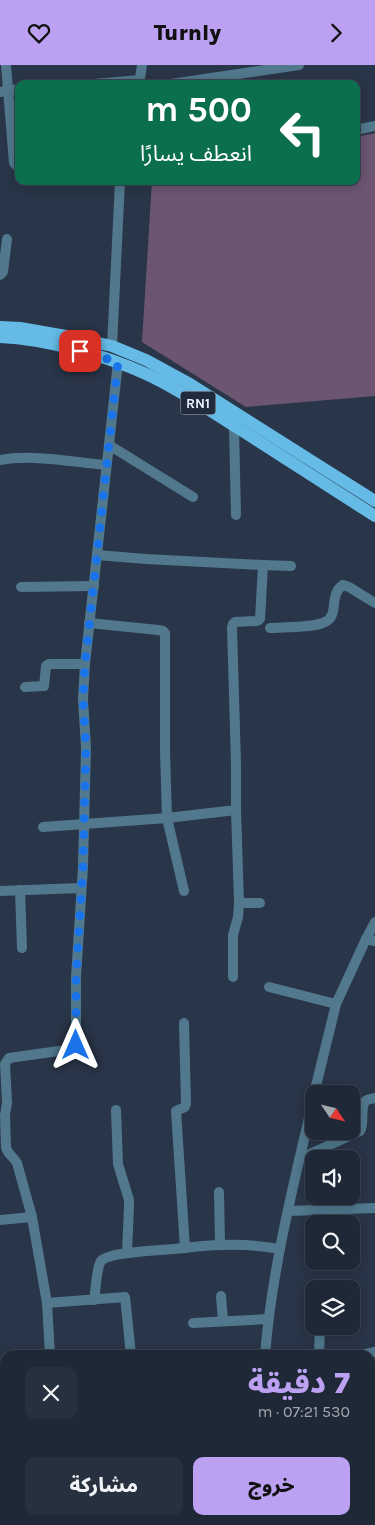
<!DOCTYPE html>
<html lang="ar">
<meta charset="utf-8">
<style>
body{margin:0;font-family:Karla,"Noto Sans Arabic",sans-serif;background:#27303e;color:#f1f3f6;direction:rtl;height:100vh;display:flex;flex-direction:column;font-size:19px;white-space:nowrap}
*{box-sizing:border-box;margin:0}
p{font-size:16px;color:#a1a6ad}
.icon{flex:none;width:28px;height:28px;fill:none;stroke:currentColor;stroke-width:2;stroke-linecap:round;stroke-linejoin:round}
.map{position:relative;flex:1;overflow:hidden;direction:ltr}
.sheet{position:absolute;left:0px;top:1285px;width:375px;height:175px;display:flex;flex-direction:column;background:#1f2836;border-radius:15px 15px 0 0;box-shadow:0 2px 12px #0003,0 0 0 1px #3c4451;direction:rtl}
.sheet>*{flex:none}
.hud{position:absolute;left:15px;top:15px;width:345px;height:105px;border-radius:10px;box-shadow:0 2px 12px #0003,0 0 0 1px #3c4451;direction:rtl;background:#0b6e4f;color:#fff;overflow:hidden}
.needle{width:32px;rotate:125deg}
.controls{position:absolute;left:305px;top:1020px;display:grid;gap:10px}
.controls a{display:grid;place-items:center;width:55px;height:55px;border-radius:10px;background:#1f2836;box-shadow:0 2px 12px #0003,0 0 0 1px #3c4451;font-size:25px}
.pin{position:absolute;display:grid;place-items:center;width:42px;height:42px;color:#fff;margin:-21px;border-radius:10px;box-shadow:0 2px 8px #0006}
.me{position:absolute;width:55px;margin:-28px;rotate:0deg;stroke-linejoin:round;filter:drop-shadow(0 0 4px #0008)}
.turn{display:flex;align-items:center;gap:18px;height:105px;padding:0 25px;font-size:22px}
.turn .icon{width:65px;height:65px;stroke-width:2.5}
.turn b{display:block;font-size:35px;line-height:42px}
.round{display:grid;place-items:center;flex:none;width:52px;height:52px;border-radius:10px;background:#27303e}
.summary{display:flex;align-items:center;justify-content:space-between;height:85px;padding:0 25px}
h1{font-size:30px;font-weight:800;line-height:38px;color:#bca0f2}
.primary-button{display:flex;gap:10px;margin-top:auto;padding:10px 25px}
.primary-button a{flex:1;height:58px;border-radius:10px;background:#bca0f2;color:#111;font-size:20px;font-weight:800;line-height:58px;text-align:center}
.primary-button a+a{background:#27303e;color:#f1f3f6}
header{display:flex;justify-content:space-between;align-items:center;height:65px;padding:0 25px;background:#bca0f2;color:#111;font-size:22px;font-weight:800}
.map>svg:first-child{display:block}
.green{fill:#6b5571}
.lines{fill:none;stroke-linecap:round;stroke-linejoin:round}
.street{stroke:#51788d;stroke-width:10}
.primary{stroke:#65bbe6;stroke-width:12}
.route{stroke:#1a73e8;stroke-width:9;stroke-dasharray:0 16.2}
.labels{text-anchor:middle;stroke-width:4.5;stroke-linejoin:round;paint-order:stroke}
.shield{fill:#202b3e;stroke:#adb6c4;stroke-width:1}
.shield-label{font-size:14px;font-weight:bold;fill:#e9f1fd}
</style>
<header><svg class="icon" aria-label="forward" viewBox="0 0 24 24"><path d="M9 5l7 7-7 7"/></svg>Turnly<svg class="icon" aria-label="heart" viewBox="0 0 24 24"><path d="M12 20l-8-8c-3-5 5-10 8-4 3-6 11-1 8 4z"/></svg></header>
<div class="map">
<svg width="375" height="1460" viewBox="0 0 375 1460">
<rect width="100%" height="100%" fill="#293548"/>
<path class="green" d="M375,68V331L246,342L142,277L152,116H356V72Z"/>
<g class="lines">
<g class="street">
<path d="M6,0L14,98L19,103"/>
<path d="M93,19L140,15"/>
<path d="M139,19L142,0"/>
<path d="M171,19L299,0"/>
<path d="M0,27L19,24"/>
<path d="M356,65L375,61"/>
<path d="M0,210L3,207L7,174"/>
<path d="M112,281L120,116"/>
<path d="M234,361L236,450"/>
<path d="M109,380L193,432"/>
<path d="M0,395C34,389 72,397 106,400"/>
<path d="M97,490L146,494L263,500"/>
<path d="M21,522L94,521"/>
<path d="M89,558L158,565L163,566L165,568V686L167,753L184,826"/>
<path d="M270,563C284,562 314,563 325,557C340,550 328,530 343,520L349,522L375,538"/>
<path d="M25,622L44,621L46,601L49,599H85"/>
<path d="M43,762L167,753L236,745V699L232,562L233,559L235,557L257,556L260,554L263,500L291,501"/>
<path d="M20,825L22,883"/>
<path d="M0,826L81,823"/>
<path d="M239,838H260"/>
<path d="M375,857L366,874L375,876"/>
<path d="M233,912V870L238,852L239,838L236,745"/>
<path d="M269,922L336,939"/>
<path d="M314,1029L336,939L366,874"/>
<path d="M116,1045L118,1099L129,1135V1142L127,1187"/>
<path d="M299,1094L360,1066C365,1059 359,1039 367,1035C369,1034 372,1034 375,1033"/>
<path d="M219,1127L220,1179"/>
<path d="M288,1146L375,1143"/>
<path d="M32,1152L17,1098C14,1092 7,1089 6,1082L5,1050L7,1038L5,999L9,993L73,984L76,980V912L83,802L86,683L83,634L85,599L118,297"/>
<path d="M0,1155L32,1152L47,1238L50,1290"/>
<path d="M185,1183C217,1179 248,1178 280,1184"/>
<path d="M221,1231L223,1256"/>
<path d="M94,1235C96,1226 96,1203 101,1196C109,1186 170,1185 185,1183L176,1046L185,1042L186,1039L184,958"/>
<path d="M47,1238L125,1232L131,1290"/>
<path d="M193,1258L268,1254"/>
<path d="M265,1290C272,1203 294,1117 314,1032"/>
<path d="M319,1290L320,1261"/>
<path d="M361,1290L375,1287"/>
<path d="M370,1376L375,1375"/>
<path d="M285,1455V1460"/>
<path d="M24,1460L47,1455"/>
</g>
<g class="primary">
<path d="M0,262L20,263L66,271L112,281L146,295L190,319L375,436"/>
<path d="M0,272C45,274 105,290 146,309C181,325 212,347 244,367C288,395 331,423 375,451"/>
</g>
</g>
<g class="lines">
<path class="route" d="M76,980V912L83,802L86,683L83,634L85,599L118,297L80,286"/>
</g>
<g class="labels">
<rect class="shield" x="180.5" y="326.5" width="35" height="23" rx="4"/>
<g class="shield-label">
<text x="198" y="343">RN1</text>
</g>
</g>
</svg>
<div class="controls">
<a><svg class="needle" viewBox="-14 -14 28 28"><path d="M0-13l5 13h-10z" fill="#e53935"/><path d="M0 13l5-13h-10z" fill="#a1a6ad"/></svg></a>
<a><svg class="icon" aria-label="sound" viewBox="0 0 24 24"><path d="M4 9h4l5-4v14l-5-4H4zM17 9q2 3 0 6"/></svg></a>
<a><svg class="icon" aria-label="search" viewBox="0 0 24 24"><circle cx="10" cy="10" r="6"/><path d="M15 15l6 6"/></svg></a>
<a><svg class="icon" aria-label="layers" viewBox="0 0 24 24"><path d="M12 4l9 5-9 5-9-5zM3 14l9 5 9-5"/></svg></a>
</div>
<div class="pin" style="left:80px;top:286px;background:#d93025"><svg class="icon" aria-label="arrive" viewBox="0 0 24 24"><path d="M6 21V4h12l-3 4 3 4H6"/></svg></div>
<svg class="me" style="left:76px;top:980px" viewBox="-20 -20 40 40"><path d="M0-17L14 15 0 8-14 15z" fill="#1a73e8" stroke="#fff" stroke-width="4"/></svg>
<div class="hud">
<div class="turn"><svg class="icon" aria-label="left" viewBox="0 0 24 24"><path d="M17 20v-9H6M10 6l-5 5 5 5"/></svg><div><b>500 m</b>انعطف يسارًا</div></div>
</div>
<section class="sheet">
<div class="summary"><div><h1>7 دقيقة</h1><p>530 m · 07:21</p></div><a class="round"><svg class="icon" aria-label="close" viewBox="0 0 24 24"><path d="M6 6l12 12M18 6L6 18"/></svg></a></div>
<div class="primary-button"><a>خروج</a><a>مشاركة</a></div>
</section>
</div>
